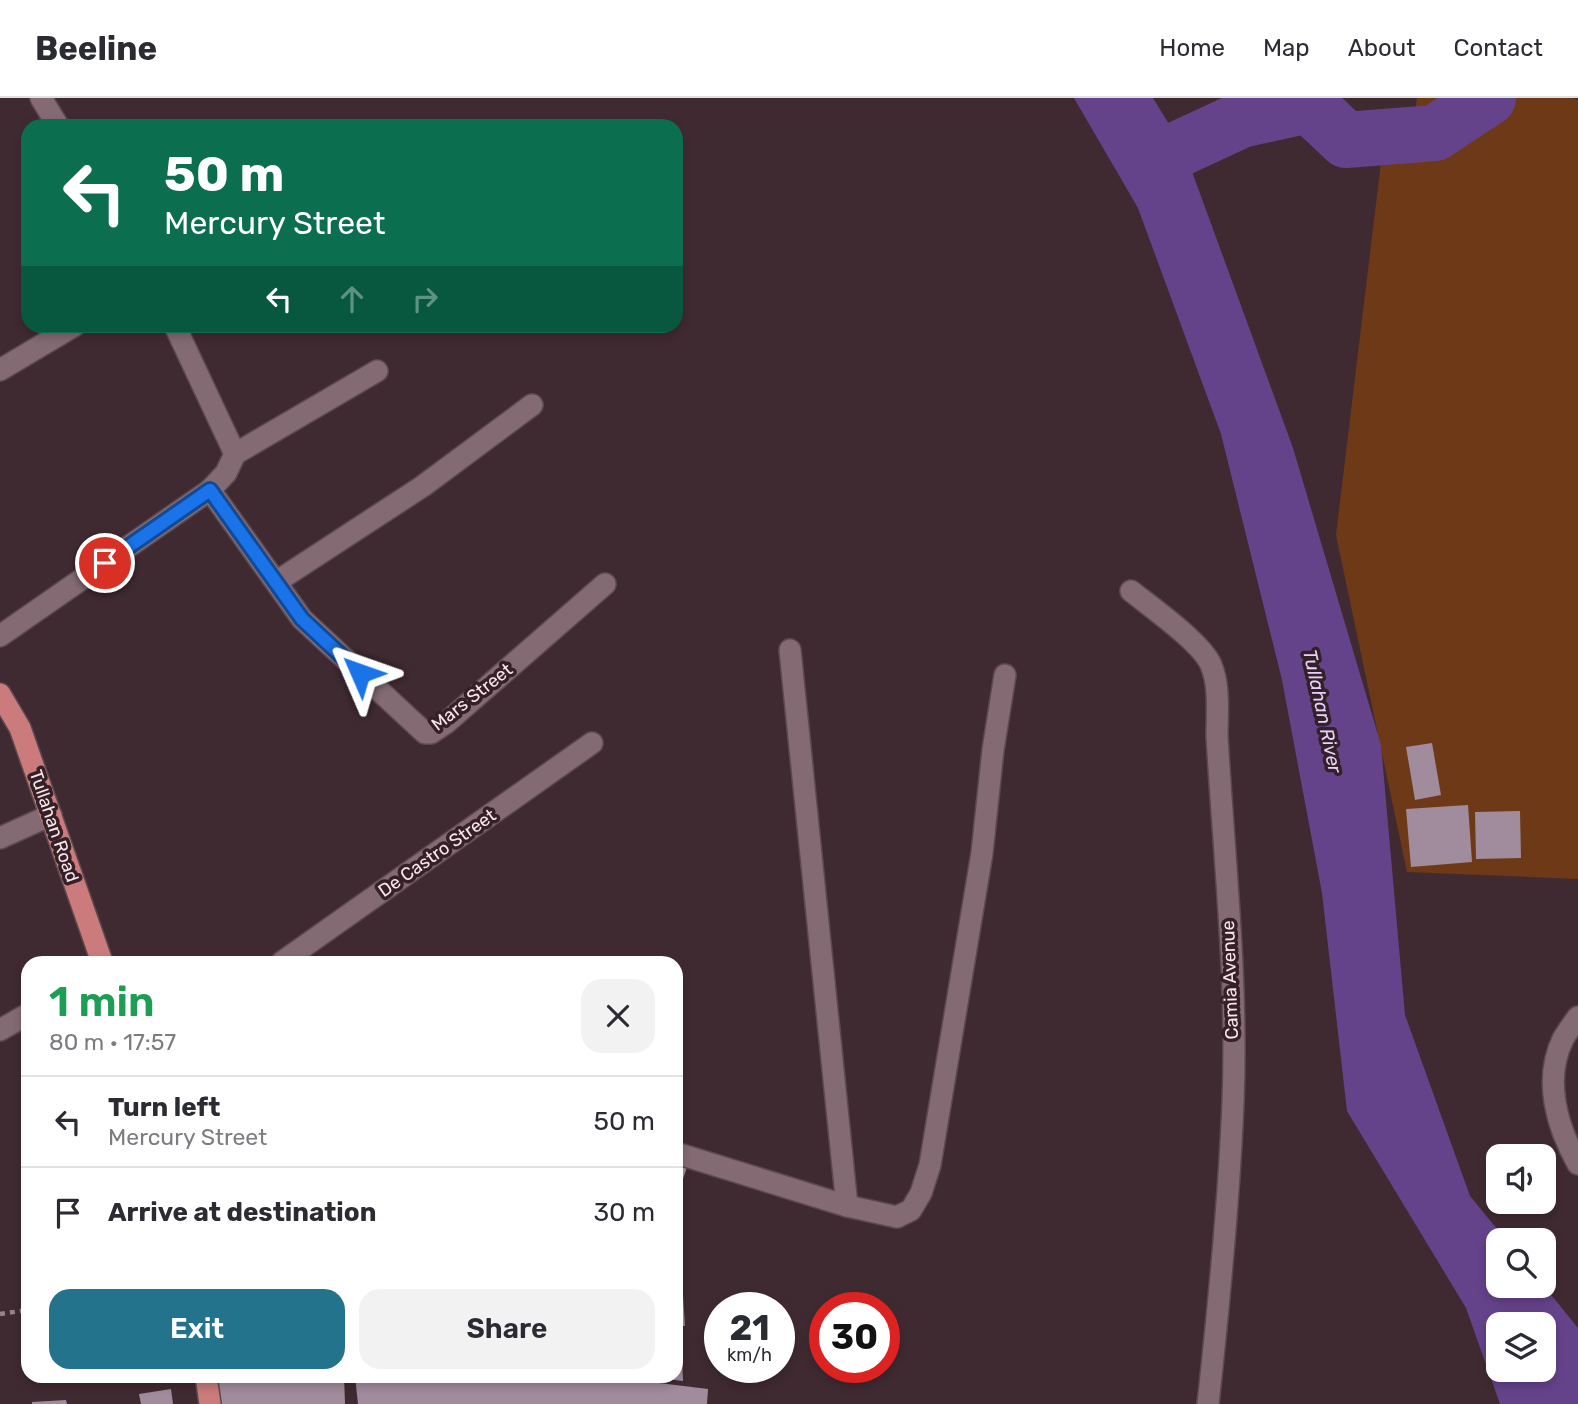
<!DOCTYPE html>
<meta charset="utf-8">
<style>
body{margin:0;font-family:Rubik,sans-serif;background:#f2f2f3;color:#2b2b33;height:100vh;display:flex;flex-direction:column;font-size:26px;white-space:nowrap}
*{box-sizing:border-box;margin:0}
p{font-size:23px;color:#7c7c81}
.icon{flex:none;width:38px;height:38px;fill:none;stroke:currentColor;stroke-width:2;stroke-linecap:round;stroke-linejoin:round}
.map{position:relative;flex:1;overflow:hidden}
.panel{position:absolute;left:21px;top:858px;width:662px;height:427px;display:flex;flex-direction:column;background:#fff;border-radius:21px;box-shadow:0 4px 10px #0003}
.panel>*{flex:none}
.banner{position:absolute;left:21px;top:21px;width:662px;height:214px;border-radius:21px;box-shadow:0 4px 10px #0003;background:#0b6e4f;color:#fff;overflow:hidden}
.fabs{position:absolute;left:1486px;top:1046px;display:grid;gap:14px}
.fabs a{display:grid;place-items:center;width:70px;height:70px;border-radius:14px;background:#fff;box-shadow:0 4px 10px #0003;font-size:35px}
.speed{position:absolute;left:704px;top:1194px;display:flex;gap:14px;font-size:35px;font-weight:700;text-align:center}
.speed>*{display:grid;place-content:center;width:91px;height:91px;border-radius:50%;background:#fff;box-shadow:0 4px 10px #0003;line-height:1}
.speed small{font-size:18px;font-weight:400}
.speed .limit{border:10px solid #d22;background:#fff;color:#111}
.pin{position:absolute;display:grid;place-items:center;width:60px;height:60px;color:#fff;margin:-30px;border:4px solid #fff;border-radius:50%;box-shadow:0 2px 7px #0007}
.me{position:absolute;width:77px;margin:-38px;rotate:313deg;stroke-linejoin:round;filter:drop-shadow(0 0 5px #0008)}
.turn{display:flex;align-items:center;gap:24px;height:147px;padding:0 28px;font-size:32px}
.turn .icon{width:91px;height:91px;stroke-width:2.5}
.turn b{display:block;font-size:49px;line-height:60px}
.lanes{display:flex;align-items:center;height:66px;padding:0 28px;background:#0003;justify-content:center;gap:35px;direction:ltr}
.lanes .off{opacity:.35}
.round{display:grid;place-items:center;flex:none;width:74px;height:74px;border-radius:21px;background:#f2f2f3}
.headline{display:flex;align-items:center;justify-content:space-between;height:119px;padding:0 28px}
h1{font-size:42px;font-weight:600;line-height:52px;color:#1e9e55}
.primary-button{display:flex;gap:14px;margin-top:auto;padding:14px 28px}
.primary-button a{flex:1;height:80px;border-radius:21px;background:#23738d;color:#fff;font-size:28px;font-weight:600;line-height:80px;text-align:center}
.primary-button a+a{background:#f2f2f3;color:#2b2b33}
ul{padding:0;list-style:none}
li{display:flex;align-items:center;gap:21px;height:91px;padding:0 28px;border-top:2px solid #e1e1e2}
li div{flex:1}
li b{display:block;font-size:26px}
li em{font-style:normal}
header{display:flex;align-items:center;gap:42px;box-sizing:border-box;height:98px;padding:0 35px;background:#fff;border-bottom:2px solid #e1e1e2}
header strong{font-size:33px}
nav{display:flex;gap:38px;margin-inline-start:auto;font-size:24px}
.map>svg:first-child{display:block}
.green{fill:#6e3917}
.water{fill:#65438b;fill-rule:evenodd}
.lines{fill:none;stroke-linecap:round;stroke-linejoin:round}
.river{stroke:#65438b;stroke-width:56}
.building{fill:#a18c9e}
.minor-casing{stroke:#5c4950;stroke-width:24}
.major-casing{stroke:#5c4950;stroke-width:24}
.path{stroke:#97848a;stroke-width:4.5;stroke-dasharray:5 5;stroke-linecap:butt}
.minor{stroke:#846a73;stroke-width:21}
.major{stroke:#cb7b7b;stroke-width:21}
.route-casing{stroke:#114b97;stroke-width:18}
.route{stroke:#1a73e8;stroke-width:12}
.labels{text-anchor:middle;stroke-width:7;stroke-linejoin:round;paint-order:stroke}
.street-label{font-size:18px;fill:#f7e7ec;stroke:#362028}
.water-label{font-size:19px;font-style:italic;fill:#e5d3fd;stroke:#362028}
</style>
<header>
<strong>Beeline</strong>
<nav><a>Home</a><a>Map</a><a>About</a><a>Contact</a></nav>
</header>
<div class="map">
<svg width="1578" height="1306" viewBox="0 0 1578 1306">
<rect width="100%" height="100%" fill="#402a31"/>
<g class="green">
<path d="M1417,0H1452L1442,9L1414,21Z"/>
<path d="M1512,0H1573L1578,2V781L1407,774L1336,437L1382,56L1445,41L1501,1Z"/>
</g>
<path class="water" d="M1074,0H1153L1183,49L1293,350L1381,647L1405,917L1470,1098L1507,1143H1498V1188H1544L1578,1230V1306H1500L1466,1210L1347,1013L1322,795L1282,582L1221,336L1138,110ZM1498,1227H1544V1272H1498Z"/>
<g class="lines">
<path class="river" d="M1148,65L1241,22L1309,7L1346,42L1435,35L1488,0"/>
</g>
<g class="building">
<path d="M1432,645L1441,697L1415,702L1406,649Z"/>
<path d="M1468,707L1472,764L1411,769L1406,711Z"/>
<path d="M1520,713L1521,760L1476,761L1475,714Z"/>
<path d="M676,1066L687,1069L680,1090L676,1089Z"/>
<path d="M678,1119L685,1228L676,1227V1125Z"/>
<path d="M676,1233H681L683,1283L649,1279L676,1278Z"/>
<path d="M210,1278H344L345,1306H211Z"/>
<path d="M355,1278H602L708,1291L707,1306H358Z"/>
<path d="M171,1291L173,1306H141L139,1296Z"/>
<path d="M66,1302L67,1306H32V1304Z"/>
</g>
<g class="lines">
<g class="minor-casing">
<g id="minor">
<path d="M41,0L58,28"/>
<path d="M175,228L235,356"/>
<path d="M0,272L74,228"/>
<path d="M235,356L377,273"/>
<path d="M210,392L302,521L425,635H431L446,625L605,486"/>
<path d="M276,484L423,388L532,307"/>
<path d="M1131,493C1151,509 1202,545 1211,567C1220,588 1217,616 1217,638C1224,760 1238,883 1233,1004C1229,1105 1219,1206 1208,1306"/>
<path d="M0,538L210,392L226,375L235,356"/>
<path d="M790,552L847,1108"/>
<path d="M0,740L51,717"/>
<path d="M282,864L592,645"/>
<path d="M1578,919C1573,926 1567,934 1563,941C1543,982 1557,1029 1578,1066"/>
<path d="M0,932L28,916"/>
<path d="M676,1055L847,1108L897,1119L911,1112L921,1095L930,1067L982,755L993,652L1005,577"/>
</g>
</g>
<g class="major-casing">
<g id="major">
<path d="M0,596L20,630L102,864"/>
<path d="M206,1278L210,1306"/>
</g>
</g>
<path class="path" d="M0,1216L28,1212"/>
<use href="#minor" class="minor"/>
<use href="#major" class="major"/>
</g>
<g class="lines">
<g class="route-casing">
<path id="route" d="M105,465L210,392L302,521L360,575"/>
</g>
<use href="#route" class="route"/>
</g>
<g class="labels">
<g class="street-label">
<text transform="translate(472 599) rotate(-38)" y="6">Mars Street</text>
<text transform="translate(54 728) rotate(71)" y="6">Tullahan Road</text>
<text transform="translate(437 755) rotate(-35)" y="6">De Castro Street</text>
<text transform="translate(1230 882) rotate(-92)" y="6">Camia Avenue</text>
</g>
<g class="water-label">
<text transform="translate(1323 613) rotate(78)" y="7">Tullahan River</text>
</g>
</g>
</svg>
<div class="fabs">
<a><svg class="icon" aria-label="sound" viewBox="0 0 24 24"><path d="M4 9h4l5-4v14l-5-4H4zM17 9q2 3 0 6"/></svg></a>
<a><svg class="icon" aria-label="search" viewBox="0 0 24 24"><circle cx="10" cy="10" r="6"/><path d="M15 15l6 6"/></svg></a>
<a><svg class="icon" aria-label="layers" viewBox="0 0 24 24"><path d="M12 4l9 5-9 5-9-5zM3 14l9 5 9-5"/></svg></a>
</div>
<div class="speed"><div>21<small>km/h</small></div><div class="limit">30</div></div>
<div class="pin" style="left:105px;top:465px;background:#d93025"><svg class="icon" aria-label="arrive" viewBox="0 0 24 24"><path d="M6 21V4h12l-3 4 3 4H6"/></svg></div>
<svg class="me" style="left:360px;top:575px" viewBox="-20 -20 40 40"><path d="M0-17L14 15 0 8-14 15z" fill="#1a73e8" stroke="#fff" stroke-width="4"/></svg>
<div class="banner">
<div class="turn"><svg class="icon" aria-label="left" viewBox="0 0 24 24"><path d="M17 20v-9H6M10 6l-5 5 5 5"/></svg><div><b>50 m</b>Mercury Street</div></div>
<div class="lanes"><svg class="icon" aria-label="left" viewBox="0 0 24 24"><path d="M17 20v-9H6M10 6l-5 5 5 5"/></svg><svg class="icon off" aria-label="ahead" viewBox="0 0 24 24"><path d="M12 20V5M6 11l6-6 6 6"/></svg><svg class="icon off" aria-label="right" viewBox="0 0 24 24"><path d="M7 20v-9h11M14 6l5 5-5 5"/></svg></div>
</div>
<section class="panel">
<div class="headline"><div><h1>1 min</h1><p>80 m · 17:57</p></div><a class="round"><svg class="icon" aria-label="close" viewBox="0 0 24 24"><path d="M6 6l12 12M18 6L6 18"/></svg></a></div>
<ul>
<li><svg class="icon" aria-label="left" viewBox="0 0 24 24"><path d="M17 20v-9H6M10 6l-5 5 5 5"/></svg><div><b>Turn left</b><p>Mercury Street</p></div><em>50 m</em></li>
<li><svg class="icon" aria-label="arrive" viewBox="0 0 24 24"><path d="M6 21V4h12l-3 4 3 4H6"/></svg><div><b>Arrive at destination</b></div><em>30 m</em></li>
</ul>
<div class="primary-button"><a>Exit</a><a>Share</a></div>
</section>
</div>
